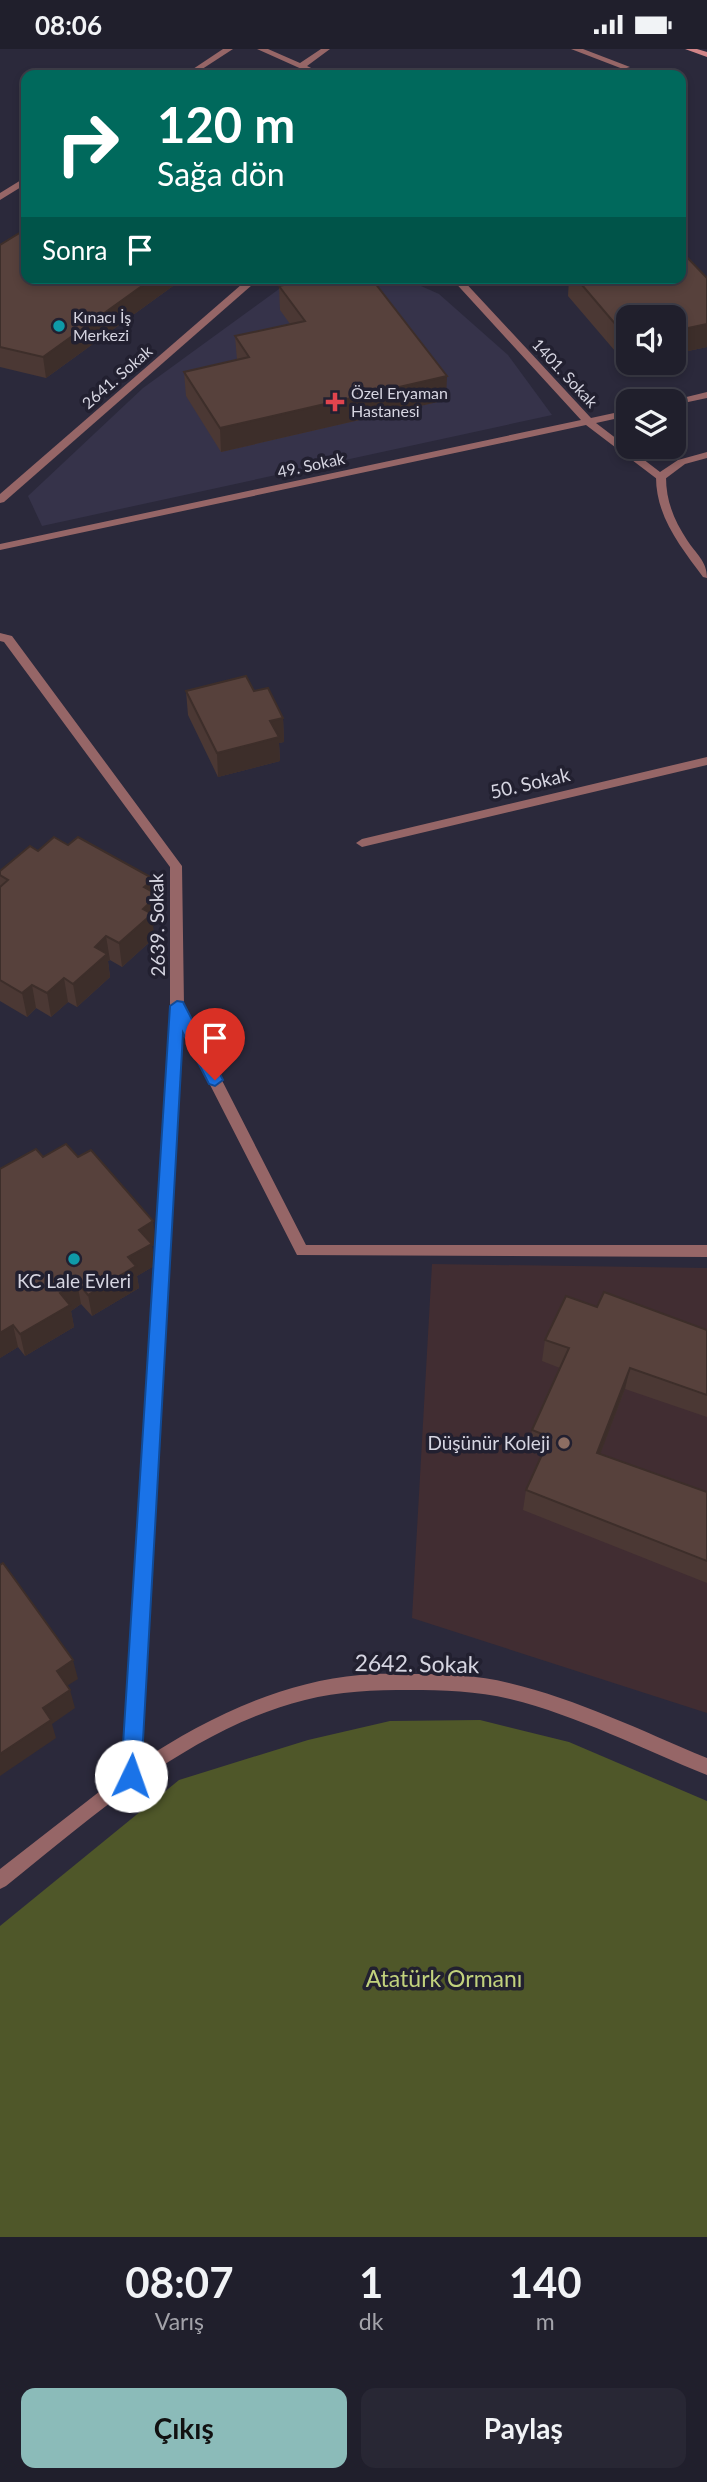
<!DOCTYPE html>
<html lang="tr">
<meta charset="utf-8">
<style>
body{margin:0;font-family:Lato,sans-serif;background:#282734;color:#f1f3f6;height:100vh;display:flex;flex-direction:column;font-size:26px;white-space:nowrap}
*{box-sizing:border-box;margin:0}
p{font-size:23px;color:#a2a2a9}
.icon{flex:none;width:38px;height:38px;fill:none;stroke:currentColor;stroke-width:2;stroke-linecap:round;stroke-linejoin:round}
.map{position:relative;height:2188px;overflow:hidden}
.details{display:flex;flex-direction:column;background:#201f2c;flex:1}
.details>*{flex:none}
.guide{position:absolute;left:21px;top:21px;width:665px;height:214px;border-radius:14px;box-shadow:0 4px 10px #0003,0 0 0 2px #3d3d48;background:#00695c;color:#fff;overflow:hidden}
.fabs{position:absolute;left:616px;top:256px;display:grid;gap:14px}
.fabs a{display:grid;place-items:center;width:70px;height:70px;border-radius:14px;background:#201f2c;box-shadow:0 4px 10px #0003,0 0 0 2px #3d3d48;font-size:35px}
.pin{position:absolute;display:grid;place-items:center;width:60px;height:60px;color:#fff;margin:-72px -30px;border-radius:50% 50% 50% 0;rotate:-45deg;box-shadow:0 0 7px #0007}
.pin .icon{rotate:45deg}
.me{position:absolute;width:77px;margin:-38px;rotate:3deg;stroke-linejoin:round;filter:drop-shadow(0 0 5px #0008)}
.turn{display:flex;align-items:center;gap:24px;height:147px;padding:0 21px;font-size:32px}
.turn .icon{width:91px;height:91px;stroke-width:2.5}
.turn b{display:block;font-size:49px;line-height:60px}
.then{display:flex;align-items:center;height:66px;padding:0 21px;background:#0003;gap:14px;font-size:26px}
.eta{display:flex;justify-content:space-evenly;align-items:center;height:119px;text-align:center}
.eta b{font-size:42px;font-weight:700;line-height:49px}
.action{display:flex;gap:14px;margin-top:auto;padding:14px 21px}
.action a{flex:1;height:80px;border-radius:14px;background:#8bbbb9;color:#111;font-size:28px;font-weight:700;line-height:80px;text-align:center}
.action a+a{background:#282734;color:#f1f3f6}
.status{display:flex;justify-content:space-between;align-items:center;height:49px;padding:0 35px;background:#201f2c;direction:ltr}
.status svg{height:19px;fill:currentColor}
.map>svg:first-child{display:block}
.built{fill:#36334a}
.education{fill:#412d32}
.green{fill:#4f5729}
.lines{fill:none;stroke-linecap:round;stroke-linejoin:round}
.service{fill:#966667;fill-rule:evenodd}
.minor{fill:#966667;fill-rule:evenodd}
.tertiary{fill:#966667;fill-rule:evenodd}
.secondary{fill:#d28588;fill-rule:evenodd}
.wall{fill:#4b3834}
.shaded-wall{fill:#3d2e2a}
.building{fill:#57413c;stroke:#3d2e2a;stroke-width:2}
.route{fill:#1a73e8;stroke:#114b97;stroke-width:2}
.culture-dot{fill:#0f9aa8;stroke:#222030;stroke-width:2.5}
.health-dot{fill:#e0444e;stroke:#222030;stroke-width:2.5}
.education-dot{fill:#8d6e63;stroke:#222030;stroke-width:2.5}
.labels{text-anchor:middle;stroke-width:7;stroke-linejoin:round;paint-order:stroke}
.far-poi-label{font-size:16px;fill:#d6d5e1;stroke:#222030;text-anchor:start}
.far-street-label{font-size:16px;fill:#d6d5e1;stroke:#222030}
.street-label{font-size:19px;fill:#d6d5e1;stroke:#222030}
.poi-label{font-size:19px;fill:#d6d5e1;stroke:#222030}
.near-street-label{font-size:23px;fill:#d6d5e1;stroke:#222030}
.near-park-label{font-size:23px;fill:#c2d27d;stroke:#222030}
</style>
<div class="status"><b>08:06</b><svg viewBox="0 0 49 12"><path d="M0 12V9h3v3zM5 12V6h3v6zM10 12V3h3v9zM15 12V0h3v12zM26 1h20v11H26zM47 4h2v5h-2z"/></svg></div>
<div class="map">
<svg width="707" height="2188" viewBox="0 0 707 2188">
<rect width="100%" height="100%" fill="#2b293b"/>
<path class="built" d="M294,229H403L439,245L508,306L552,366L42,477L28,447L143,339Z"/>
<path class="education" d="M432,1215L707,1219V1664L412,1569Z"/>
<path class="green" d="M480,1671L569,1693L707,1752V2188H0V1877L179,1731L308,1691L390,1672Z"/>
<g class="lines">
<g class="service">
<path d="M257,0H268L300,14L321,0H330L307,17L326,26H315Z"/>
<path d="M571,0H583L630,18L623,20Z"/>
</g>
<g class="minor">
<path d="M249,229H260L4,453L0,454V445Z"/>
<path d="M451,229H461L591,369L628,361V367L596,374L660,423L678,411L707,403V409L685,415L665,430H657L586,376L0,501V495L581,371Z"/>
<path d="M707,343V349L674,356V352H670Z"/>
<path d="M0,584L12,587L182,817L184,957L306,1196H707V1208L297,1206L182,981L140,1713C206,1669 281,1633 360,1626C378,1624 396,1625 414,1625C445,1625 478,1626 509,1634C577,1650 642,1682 707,1709V1726C642,1700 579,1667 510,1650C477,1642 443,1641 410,1641C374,1641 339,1642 305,1651C190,1680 96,1765 6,1837L0,1840V1820L122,1725L170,957V818L4,593L0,592Z"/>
<path d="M707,708V716L362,798L356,794L362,790Z"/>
</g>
<g class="tertiary">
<path d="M223,0H233L193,26H184Z"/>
<path d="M26,128V135L0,151V144Z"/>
<path d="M661,425L666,428C666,452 674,471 687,491C696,505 707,512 707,529L703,528C681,498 656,468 656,428Z"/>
</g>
<path class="secondary" d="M685,0H697L707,3V8Z"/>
</g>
<g class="wall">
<path d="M0,196L184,229L46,329L0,318Z"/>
<path d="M569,229H681L707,298L674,305V268H628V313L627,316L568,247Z"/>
<path d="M279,237L446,351L221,403L186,347L184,323L237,311L235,287L290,275L280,261Z"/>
<path d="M186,642L283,669L284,693L279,694L280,712L218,728L188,666Z"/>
<path d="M68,796L154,830L155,844L158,846L161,870L153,877L154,889L122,918L110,911L108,912L110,928L77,958L68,953L51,968L36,959L27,968L0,952V822L38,802Z"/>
<path d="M43,1108L156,1195L152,1197L154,1217L137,1227L139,1239L92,1267L81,1255L71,1262L74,1278L25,1307L18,1298L0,1309V1120Z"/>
<path d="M597,1258L707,1281V1368L625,1340L600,1405L707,1443V1534L523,1461L526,1441L542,1407L529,1402L532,1381L560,1319L542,1312L545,1291Z"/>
</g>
<g class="shaded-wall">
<path d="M153,229H184L46,329L43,308Z"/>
<path d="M707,275V298L674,305V282Z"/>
<path d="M628,307V313H639L627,316Z"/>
<path d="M447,327L446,351L221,403L220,379Z"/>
<path d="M283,669L284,693L279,694L280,712L218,728L217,704L270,672Z"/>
<path d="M154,830L156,849L158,846L161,870L153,877L154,889L122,918L119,894L143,860L144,838Z"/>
<path d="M106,887L110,911L108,912L110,928L77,958L73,935L95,898Z"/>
<path d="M64,929L68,953L51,968L47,944Z"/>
<path d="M32,936L36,959L27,968L22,944Z"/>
<path d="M153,1172L156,1195L152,1197L154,1217L137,1227L139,1239L92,1267L88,1246L128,1208L139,1181Z"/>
<path d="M77,1233L81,1255L71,1262L74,1278L25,1307L20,1285L60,1244Z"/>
<path d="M13,1276L18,1298L0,1309V1284Z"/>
<path d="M630,1319L625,1340L593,1424L597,1404Z"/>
<path d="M73,1611L78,1630L62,1640L57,1622Z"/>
<path d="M70,1641L75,1659L52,1675L56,1689L0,1727V1705L43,1659Z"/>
</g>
<g class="building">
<path d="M26,180V229H153L43,308L0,298V196Z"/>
<path d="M681,202L707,229V275L674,282V268H628V290L576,229H681Z"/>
<path d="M316,229H371L447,327L220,379L184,323L249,308L235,287L305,272L279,237Z"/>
<path d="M246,627L254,642L268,639L283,669L270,672L279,688L217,704L186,642Z"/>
<path d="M54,788L68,796L78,788L154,830L144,838L158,846L143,860L152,865L119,894L106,887L95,898L107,905L73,935L64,929L47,944L32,936L22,944L0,931V838L8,831L0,826V822L30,797L38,802Z"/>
<path d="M66,1095L78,1108L91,1101L153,1172L139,1181L152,1195L128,1208L136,1217L88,1246L77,1233L60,1244L70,1256L20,1285L13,1276L0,1284V1120L36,1100L43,1108Z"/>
<path d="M604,1243L707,1281V1346L630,1319L597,1404L707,1443V1512L526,1441L550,1388L532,1381L569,1299L545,1291L566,1247L597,1258Z"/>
<path d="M3,1514L73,1611L57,1622L70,1641L43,1659L51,1671L0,1705V1516Z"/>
</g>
<path class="route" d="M177,952L183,953L223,1031L215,1037L209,1035L183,984L141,1727L138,1734L131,1737L124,1734L121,1727L170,957Z"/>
<g class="culture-dot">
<circle cx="59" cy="277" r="7"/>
<circle cx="74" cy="1210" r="7"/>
</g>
<path class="health-dot" d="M331.5 342.5h7v7h7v7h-7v7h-7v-7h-7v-7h7z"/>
<circle class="education-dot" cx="564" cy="1394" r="7"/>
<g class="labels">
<g class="far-poi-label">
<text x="73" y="274">Kınacı İş<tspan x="73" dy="18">Merkezi</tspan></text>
<text x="351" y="350">Özel Eryaman<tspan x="351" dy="18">Hastanesi</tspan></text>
</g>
<g class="far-street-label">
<text transform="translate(565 324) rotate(47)" y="6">1401. Sokak</text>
<text transform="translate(117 328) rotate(-41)" y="6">2641. Sokak</text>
<text transform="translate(311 416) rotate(-12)" y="6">49. Sokak</text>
</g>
<g class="street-label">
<text transform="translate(530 734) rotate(-13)" y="7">50. Sokak</text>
<text transform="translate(157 876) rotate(-91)" y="7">2639. Sokak</text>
</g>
<g class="poi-label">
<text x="74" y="1239">KC Lale Evleri</text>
<text x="550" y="1401" text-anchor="end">Düşünür Koleji</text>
</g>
<g class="near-street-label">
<text transform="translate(417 1615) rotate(1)" y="8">2642. Sokak</text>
</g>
<g class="near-park-label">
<text x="444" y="1938">Atatürk Ormanı</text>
</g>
</g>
</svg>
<div class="fabs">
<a><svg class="icon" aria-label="sound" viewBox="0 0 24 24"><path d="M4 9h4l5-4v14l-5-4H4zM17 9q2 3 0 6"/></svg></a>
<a><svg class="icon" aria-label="layers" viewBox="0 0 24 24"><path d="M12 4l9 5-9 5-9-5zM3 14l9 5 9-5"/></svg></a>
</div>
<div class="pin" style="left:215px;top:1031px;background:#d93025"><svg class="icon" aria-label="arrive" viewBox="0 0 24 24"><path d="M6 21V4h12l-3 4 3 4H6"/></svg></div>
<svg class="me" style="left:131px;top:1727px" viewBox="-20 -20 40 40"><circle r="19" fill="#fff"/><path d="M0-13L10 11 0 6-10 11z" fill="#1a73e8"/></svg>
<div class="guide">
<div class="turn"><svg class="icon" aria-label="right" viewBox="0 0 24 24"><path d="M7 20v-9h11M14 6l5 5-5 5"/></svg><div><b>120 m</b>Sağa dön</div></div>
<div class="then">Sonra<svg class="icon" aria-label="arrive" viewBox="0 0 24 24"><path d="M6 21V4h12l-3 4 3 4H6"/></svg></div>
</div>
</div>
<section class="details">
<div class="eta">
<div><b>08:07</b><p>Varış</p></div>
<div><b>1</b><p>dk</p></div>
<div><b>140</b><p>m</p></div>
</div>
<div class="action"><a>Çıkış</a><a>Paylaş</a></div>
</section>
